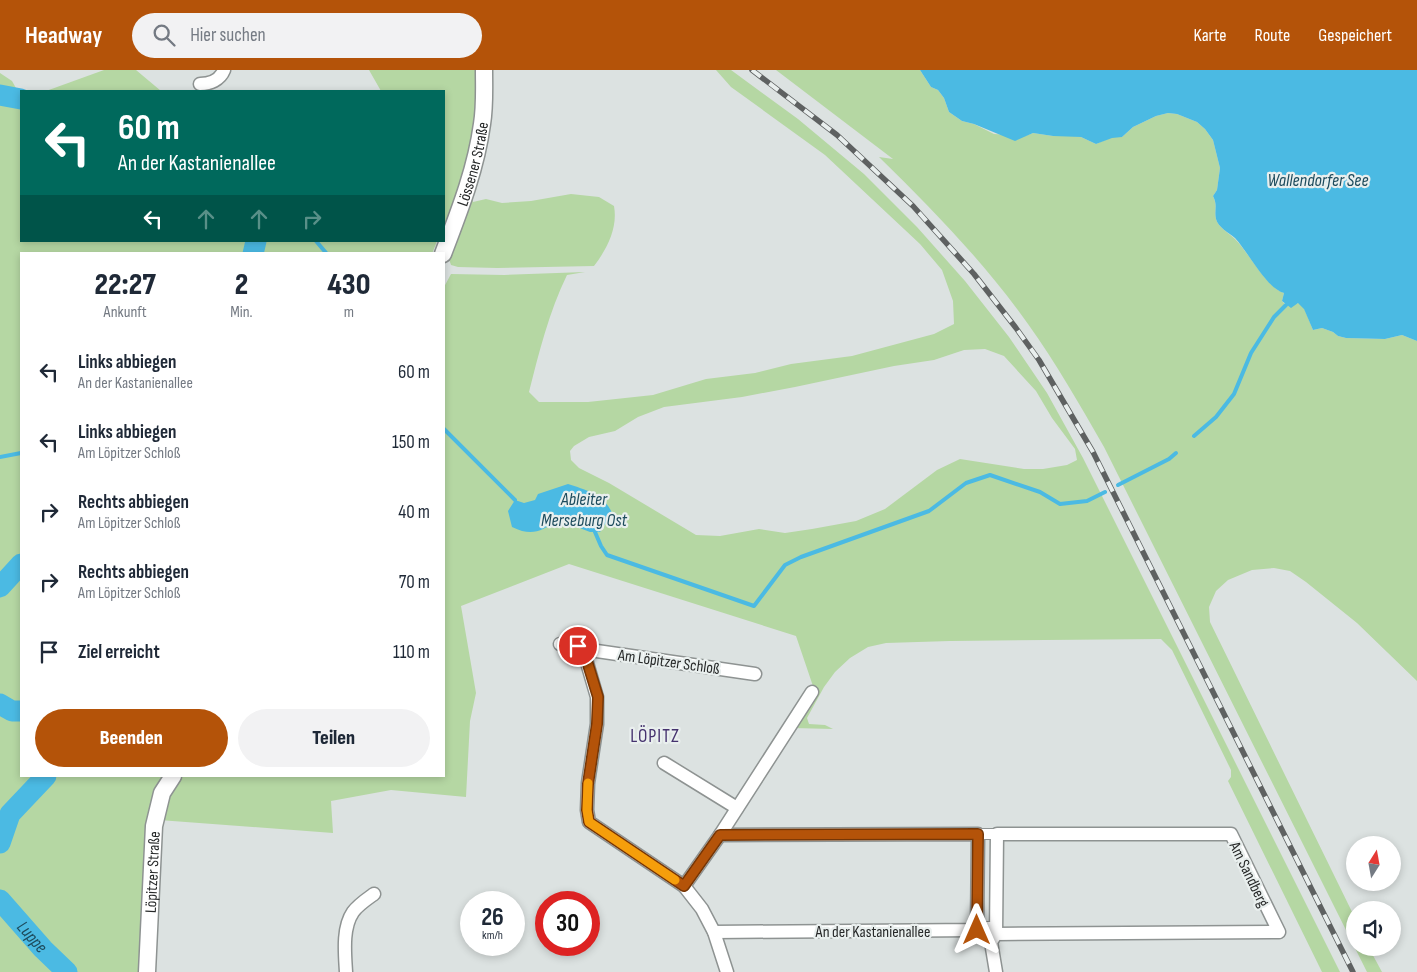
<!DOCTYPE html>
<html lang="de">
<meta charset="utf-8">
<style>
body{margin:0;font-family:"Sofia Sans Condensed",sans-serif;background:#f2f2f3;color:#1f2937;height:100vh;display:flex;flex-direction:column;font-size:19px;white-space:nowrap}
*{box-sizing:border-box;margin:0}
p{font-size:16px;color:#747a83}
.icon{flex:none;width:28px;height:28px;fill:none;stroke:currentColor;stroke-width:2;stroke-linecap:round;stroke-linejoin:round}
.map{position:relative;flex:1;overflow:hidden}
.sheet{position:absolute;left:20px;top:182px;width:425px;height:525px;display:flex;flex-direction:column;background:#fff;border-radius:0px;box-shadow:0 2px 8px #0003}
.sheet>*{flex:none}
.guide{position:absolute;left:20px;top:20px;width:425px;height:152px;border-radius:0px;box-shadow:0 2px 8px #0003;background:#00695c;color:#fff;overflow:hidden}
.needle{width:32px;rotate:11deg}
.tools{position:absolute;left:1346px;top:766px;display:grid;gap:10px}
.tools a{display:grid;place-items:center;width:55px;height:55px;border-radius:50%;background:#fff;box-shadow:0 2px 8px #0003;font-size:25px}
.speed{position:absolute;left:460px;top:821px;display:flex;gap:10px;font-size:25px;font-weight:700;text-align:center}
.speed>*{display:grid;place-content:center;width:65px;height:65px;border-radius:50%;background:#fff;box-shadow:0 2px 8px #0003;line-height:1}
.speed small{font-size:12px;font-weight:400}
.speed .limit{border:8px solid #d22;background:#fff;color:#111}
.pin{position:absolute;display:grid;place-items:center;width:42px;height:42px;color:#fff;margin:-21px;border:2px solid #fff;border-radius:50%;box-shadow:0 1px 5px #0007}
.me{position:absolute;width:55px;margin:-28px;rotate:0deg;stroke-linejoin:round;filter:drop-shadow(0 0 4px #0008)}
.turn{display:flex;align-items:center;gap:18px;height:105px;padding:0 15px;font-size:22px}
.turn .icon{width:65px;height:65px;stroke-width:2.5}
.turn b{display:block;font-size:35px;line-height:42px}
.lanes{display:flex;align-items:center;height:48px;padding:0 15px;background:#0003;justify-content:center;gap:25px;direction:ltr}
.lanes .off{opacity:.35}
.eta{display:flex;justify-content:space-evenly;align-items:center;height:85px;text-align:center}
.eta b{font-size:30px;font-weight:800;line-height:35px}
.action{display:flex;gap:10px;margin-top:auto;padding:10px 15px}
.action a{flex:1;height:58px;border-radius:30px;background:#b45309;color:#fff;font-size:20px;font-weight:800;line-height:58px;text-align:center}
.action a+a{background:#f2f2f3;color:#1f2937}
ul{padding:0;list-style:none}
li{display:flex;align-items:center;gap:15px;height:70px;padding:0 15px}
li div{flex:1}
li b{display:block;font-size:19px}
li em{font-style:normal}
header{display:flex;align-items:center;gap:30px;box-sizing:border-box;height:70px;padding:0 25px;background:#b45309;color:#fff}
header strong{font-size:24px}
nav{display:flex;gap:28px;margin-inline-start:auto;font-size:18px}
.search{width:350px;height:45px;background:#f2f2f3;display:flex;align-items:center;gap:12px;box-sizing:border-box;padding:0 18px;border-radius:28px;color:#747a83;font-size:19px}
.map>svg:first-child{display:block}
.green{fill:#b5d7a3;fill-rule:evenodd}
.water{fill:#4bbae3}
.lines{fill:none;stroke-linecap:round;stroke-linejoin:round}
.stream{stroke:#4bbae3;stroke-width:4}
.river{stroke:#4bbae3;stroke-width:21}
.pedestrian-casing{stroke:#8e9392;stroke-width:12}
.minor-casing{stroke:#8e9392;stroke-width:15}
.tertiary-casing{stroke:#8e9392;stroke-width:19}
.pedestrian{stroke:#fff;stroke-width:10}
.minor{stroke:#fff;stroke-width:12}
.tertiary{stroke:#fff;stroke-width:16}
.rail-casing{stroke:#5e6161;stroke-width:5.5}
.rail{stroke:#e9efee;stroke-width:4;stroke-dasharray:11;stroke-linecap:butt}
.route-casing{stroke:#753606;stroke-width:12}
.route{stroke:#b45309;stroke-width:9}
.slow{stroke:#f59e0b;stroke-width:9}
.labels{text-anchor:middle;stroke-width:4.5;stroke-linejoin:round;paint-order:stroke}
.street-label{font-size:16px;fill:#272929;stroke:#e9efee}
.water-label{font-size:18px;font-style:italic;fill:#1d4b5d;stroke:#e9efee}
.quarter-label{font-size:19px;letter-spacing:1px;fill:#45326e;stroke:#e9efee}
</style>
<header>
<strong>Headway</strong>
<div class="search"><svg class="icon" aria-label="search" viewBox="0 0 24 24"><circle cx="10" cy="10" r="6"/><path d="M15 15l6 6"/></svg>Hier suchen</div>
<nav><a>Karte</a><a>Route</a><a>Gespeichert</a></nav>
</header>
<div class="map">
<svg width="1417" height="902" viewBox="0 0 1417 902">
<rect width="100%" height="100%" fill="#dce2e1"/>
<g class="green">
<path d="M104,0H136L161,21H46Z"/>
<path d="M369,0H477C478,11 479,23 478,35C474,77 461,118 444,157V21H381Z"/>
<path d="M716,0H731L798,49L864,104L917,157L965,211L1009,267L1047,323L1083,388L1340,902H1322L1228,711L1231,707V700L1172,580L1161,569L950,571L886,573L868,577L850,588L835,602L824,617L807,648L809,654L825,655L833,659L793,658L815,622L796,566L569,494L461,536L476,623L470,651L466,727L391,720L331,731L333,763L159,750L178,706H444V217L451,204L504,205L585,202L567,205C549,242 539,282 529,322L539,332H588L653,325L706,309L755,303L791,294L852,286L934,264L954,254L953,231L942,200L920,174L825,85L731,17ZM985,279L1004,286L1036,321L1052,348L1075,379L1077,390L1067,395L1043,399H1024L960,389L937,400L885,439L856,451L812,459L785,463L759,459L720,466L696,465L609,413L579,398L571,390L570,381L574,376L589,367L615,361L638,347L664,337L742,327L795,317L894,296L934,290L964,280Z"/>
<path d="M776,0H920L931,17L938,20L944,28L949,42L962,51L974,54L994,64L1025,66L1033,63L1053,66L1068,65L1081,67L1096,74L1112,67H1122L1133,57L1156,46L1168,43L1177,44L1197,52L1205,59L1213,70L1220,98L1217,120L1213,126C1218,137 1214,140 1216,149C1218,157 1229,163 1235,169C1249,183 1267,218 1284,223L1282,231L1286,235L1299,233L1304,238L1313,260L1322,258L1333,262L1338,266L1346,268L1385,269L1402,265L1417,271V611L1357,553L1306,512L1290,501L1274,498L1252,500L1228,510L1216,521L1209,537L1210,552L1355,848V878H1369L1382,902H1367L1104,377C1080,335 1056,293 1028,254C985,193 932,139 879,87L893,89Z"/>
<path d="M0,3L12,11L21,27V171H437L432,184H21V706H171L160,722L142,902H0Z"/>
<path d="M471,124L473,132L486,129L502,133L531,131L571,124L599,127L614,136C618,158 607,179 594,196L497,198L458,197L451,195L448,186Z"/>
</g>
<g class="water">
<path d="M920,0H1417V271L1402,265L1385,269L1346,268L1338,266L1333,262L1322,258L1313,260L1304,239L1298,233L1291,238L1282,231L1284,223C1266,218 1249,183 1235,168C1229,163 1218,157 1216,149C1214,140 1218,136 1213,126L1217,120L1220,98L1213,70L1205,59L1197,52L1177,44L1168,43L1156,46L1133,57L1122,67L1112,68L1096,74L1081,67L1053,66L1033,63L1015,71L974,54L962,51L949,42L944,28L938,20L931,17Z"/>
<path d="M568,414C586,420 604,424 612,443L600,462H590L559,450C540,461 533,467 512,457L508,441L515,430L524,433L535,430L538,424Z"/>
</g>
<g class="lines">
<g class="stream">
<path d="M316,171L327,184"/>
<path d="M444,359L515,430"/>
<path d="M1194,366L1216,347L1234,324L1251,283L1274,247L1286,235"/>
<path d="M0,387L21,383"/>
<path d="M1118,415L1169,389L1176,383"/>
<path d="M595,462L601,476L607,485L754,536L785,495L801,487L929,441L966,413L990,405L1040,422L1060,434L1087,431L1105,422"/>
</g>
<g class="river">
<path d="M0,25L21,29"/>
<path d="M253,184L256,171"/>
<path d="M0,517L21,494"/>
<path d="M0,634L12,641H21"/>
<path d="M0,773L10,744L46,706"/>
<path id="s1" d="M0,830L43,879L67,902"/>
</g>
<g class="pedestrian-casing">
<g id="pedestrian">
<path d="M978,764H997"/>
<path d="M977,857H996"/>
</g>
</g>
<g class="minor-casing">
<g id="minor">
<path d="M200,14C210,14 220,10 224,0"/>
<path d="M560,574L578,576L583,579"/>
<path d="M664,693L737,738"/>
<path d="M684,816L720,765L812,622"/>
<path d="M714,862L977,860L978,764L720,765"/>
<path d="M346,902C345,884 342,858 353,842C358,835 367,829 374,824"/>
<path d="M727,902L714,862L702,839L684,816L589,752L587,740L588,713L597,654V627L583,579L755,604"/>
<path d="M996,902L991,872L996,864L997,764H1231L1279,862L996,864"/>
</g>
</g>
<g class="tertiary-casing">
<g id="tertiary">
<path id="s2" d="M443,184C459,142 476,99 482,54C485,36 484,18 484,0"/>
<path id="s3" d="M147,902L154,756L162,723L173,706"/>
</g>
</g>
<use href="#pedestrian" class="pedestrian"/>
<use href="#minor" class="minor"/>
<use href="#tertiary" class="tertiary"/>
<g class="rail-casing">
<path id="rail" d="M752,0L837,65L913,136L974,204L1016,258L1039,290L1093,382L1353,902"/>
</g>
<use href="#rail" class="rail"/>
</g>
<g class="lines">
<g class="route-casing">
<path id="route" d="M578,576L583,578L598,627L597,654L588,714L587,740L589,752L684,816L720,765L978,764L977,860"/>
</g>
<use href="#route" class="route"/>
<path class="slow" d="M588,713L587,740L589,752L675,810"/>
</g>
<g class="labels">
<g class="street-label">
<text dy="6" stroke="none"><textPath href="#s2" startOffset="95">Lössener Straße</textPath></text>
<text transform="translate(669 591) rotate(8)" y="6">Am Löpitzer Schloß</text>
<text dy="6" stroke="none"><textPath href="#s3" startOffset="100">Löpitzer Straße</textPath></text>
<text transform="translate(1250 804) rotate(64)" y="6">Am Sandberg</text>
<text x="873" y="867">An der Kastanienallee</text>
</g>
<g class="water-label">
<text x="1318" y="116">Wallendorfer See</text>
<text x="584" y="435">Ableiter<tspan x="584" dy="21">Merseburg Ost</tspan></text>
<text dy="6" stroke="none"><textPath href="#s1" startOffset="49">Luppe</textPath></text>
</g>
<g class="quarter-label">
<text x="655" y="672">LÖPITZ</text>
</g>
</g>
</svg>
<div class="tools">
<a><svg class="needle" viewBox="-14 -14 28 28"><path d="M0-13l5 13h-10z" fill="#e53935"/><path d="M0 13l5-13h-10z" fill="#747a83"/></svg></a>
<a><svg class="icon" aria-label="sound" viewBox="0 0 24 24"><path d="M4 9h4l5-4v14l-5-4H4zM17 9q2 3 0 6"/></svg></a>
</div>
<div class="speed"><div>26<small>km/h</small></div><div class="limit">30</div></div>
<div class="pin" style="left:578px;top:576px;background:#d93025"><svg class="icon" aria-label="arrive" viewBox="0 0 24 24"><path d="M6 21V4h12l-3 4 3 4H6"/></svg></div>
<svg class="me" style="left:977px;top:860px" viewBox="-20 -20 40 40"><path d="M0-17L14 15 0 8-14 15z" fill="#b45309" stroke="#fff" stroke-width="4"/></svg>
<div class="guide">
<div class="turn"><svg class="icon" aria-label="left" viewBox="0 0 24 24"><path d="M17 20v-9H6M10 6l-5 5 5 5"/></svg><div><b>60 m</b>An der Kastanienallee</div></div>
<div class="lanes"><svg class="icon" aria-label="left" viewBox="0 0 24 24"><path d="M17 20v-9H6M10 6l-5 5 5 5"/></svg><svg class="icon off" aria-label="ahead" viewBox="0 0 24 24"><path d="M12 20V5M6 11l6-6 6 6"/></svg><svg class="icon off" aria-label="ahead" viewBox="0 0 24 24"><path d="M12 20V5M6 11l6-6 6 6"/></svg><svg class="icon off" aria-label="right" viewBox="0 0 24 24"><path d="M7 20v-9h11M14 6l5 5-5 5"/></svg></div>
</div>
<section class="sheet">
<div class="eta">
<div><b>22:27</b><p>Ankunft</p></div>
<div><b>2</b><p>Min.</p></div>
<div><b>430</b><p>m</p></div>
</div>
<ul>
<li><svg class="icon" aria-label="left" viewBox="0 0 24 24"><path d="M17 20v-9H6M10 6l-5 5 5 5"/></svg><div><b>Links abbiegen</b><p>An der Kastanienallee</p></div><em>60 m</em></li>
<li><svg class="icon" aria-label="left" viewBox="0 0 24 24"><path d="M17 20v-9H6M10 6l-5 5 5 5"/></svg><div><b>Links abbiegen</b><p>Am Löpitzer Schloß</p></div><em>150 m</em></li>
<li><svg class="icon" aria-label="right" viewBox="0 0 24 24"><path d="M7 20v-9h11M14 6l5 5-5 5"/></svg><div><b>Rechts abbiegen</b><p>Am Löpitzer Schloß</p></div><em>40 m</em></li>
<li><svg class="icon" aria-label="right" viewBox="0 0 24 24"><path d="M7 20v-9h11M14 6l5 5-5 5"/></svg><div><b>Rechts abbiegen</b><p>Am Löpitzer Schloß</p></div><em>70 m</em></li>
<li><svg class="icon" aria-label="arrive" viewBox="0 0 24 24"><path d="M6 21V4h12l-3 4 3 4H6"/></svg><div><b>Ziel erreicht</b></div><em>110 m</em></li>
</ul>
<div class="action"><a>Beenden</a><a>Teilen</a></div>
</section>
</div>
